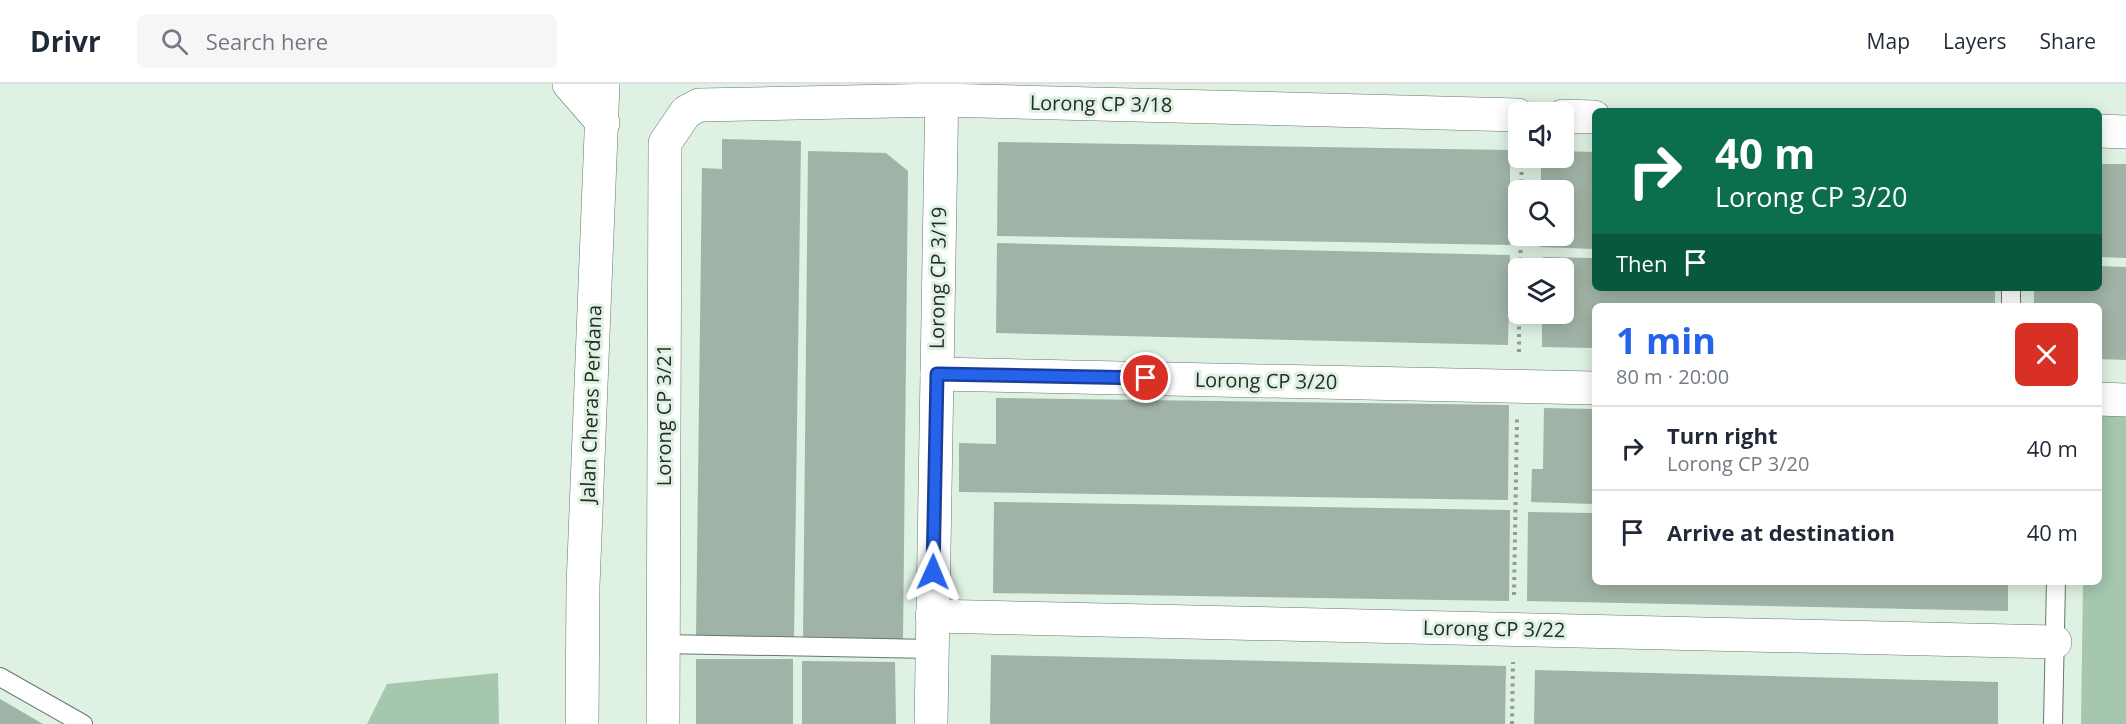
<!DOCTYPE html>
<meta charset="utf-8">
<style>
body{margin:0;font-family:"Open Sans",sans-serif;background:#f6f6f7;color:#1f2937;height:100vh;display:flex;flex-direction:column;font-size:22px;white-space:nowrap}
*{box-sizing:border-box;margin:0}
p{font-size:20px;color:#747a83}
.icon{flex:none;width:33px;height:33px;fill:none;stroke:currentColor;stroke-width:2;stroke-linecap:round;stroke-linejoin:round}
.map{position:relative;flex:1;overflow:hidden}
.panel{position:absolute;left:1592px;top:219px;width:510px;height:282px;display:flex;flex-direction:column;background:#fff;border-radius:9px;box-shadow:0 3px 15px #0003}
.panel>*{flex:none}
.hud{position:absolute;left:1592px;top:24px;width:510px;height:183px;border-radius:9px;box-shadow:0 3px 15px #0003;background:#0b6e4f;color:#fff;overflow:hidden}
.buttons{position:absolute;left:1508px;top:18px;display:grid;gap:12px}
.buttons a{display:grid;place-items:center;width:66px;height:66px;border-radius:9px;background:#fff;box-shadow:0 3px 15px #0003;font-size:30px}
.pin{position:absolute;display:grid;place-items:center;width:51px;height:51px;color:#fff;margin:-26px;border:3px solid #fff;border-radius:50%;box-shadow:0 2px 6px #0007}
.me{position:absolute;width:66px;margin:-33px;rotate:1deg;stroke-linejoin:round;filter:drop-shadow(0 0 4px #0008)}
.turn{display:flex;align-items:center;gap:21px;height:126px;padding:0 24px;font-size:27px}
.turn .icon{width:78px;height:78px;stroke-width:2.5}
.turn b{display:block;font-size:42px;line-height:51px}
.then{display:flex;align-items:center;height:57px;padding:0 24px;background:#0003;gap:12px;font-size:22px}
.round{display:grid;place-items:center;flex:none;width:63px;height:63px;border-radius:9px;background:#f6f6f7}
.headline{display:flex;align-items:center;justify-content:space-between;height:102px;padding:0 24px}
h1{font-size:36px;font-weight:700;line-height:45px;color:#2563eb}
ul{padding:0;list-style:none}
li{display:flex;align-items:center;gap:18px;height:84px;padding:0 24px;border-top:2px solid #e0e1e3}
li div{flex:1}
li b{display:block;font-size:22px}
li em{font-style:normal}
header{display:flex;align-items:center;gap:36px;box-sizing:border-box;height:84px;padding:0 30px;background:#fff;border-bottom:2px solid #e0e1e3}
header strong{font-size:28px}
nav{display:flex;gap:33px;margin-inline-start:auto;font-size:21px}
.search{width:420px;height:54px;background:#f6f6f7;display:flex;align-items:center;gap:15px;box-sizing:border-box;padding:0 21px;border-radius:9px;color:#747a83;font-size:22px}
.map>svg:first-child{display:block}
.green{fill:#a4c7ae}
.building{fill:#a1b3a6}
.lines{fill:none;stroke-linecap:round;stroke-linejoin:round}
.service-casing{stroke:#66776b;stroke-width:20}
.minor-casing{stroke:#66776b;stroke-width:34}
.tertiary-casing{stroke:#66776b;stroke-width:34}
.path{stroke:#8e9c92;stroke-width:4;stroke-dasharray:3 4.5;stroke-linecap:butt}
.service{stroke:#fff;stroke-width:18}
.minor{stroke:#fff;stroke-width:33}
.tertiary{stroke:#fff;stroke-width:33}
.route-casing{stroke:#184099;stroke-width:15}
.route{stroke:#2563eb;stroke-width:10}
.labels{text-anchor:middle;stroke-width:6;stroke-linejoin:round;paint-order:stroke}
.street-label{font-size:20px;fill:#262d28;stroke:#def1e3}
</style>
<header>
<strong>Drivr</strong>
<div class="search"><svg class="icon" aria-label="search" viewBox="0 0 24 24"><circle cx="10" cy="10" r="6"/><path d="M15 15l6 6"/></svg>Search here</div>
<nav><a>Map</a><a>Layers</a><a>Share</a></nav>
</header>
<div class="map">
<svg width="2126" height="640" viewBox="0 0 2126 640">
<rect width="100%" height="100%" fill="#def1e3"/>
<g class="green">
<path d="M2099,315L2126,316V640H2081L2083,498H2098Z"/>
<path d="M498,589L499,640H367L387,600Z"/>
</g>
<g class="building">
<path d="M722,55L801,57L794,555L696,553L702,84L722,85Z"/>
<path d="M998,58L1510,66V161L997,152Z"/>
<path d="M808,67L886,69L908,87L903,557L803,555Z"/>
<path d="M1563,67L1594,68V165L1540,163V152H1563V106H1541V74H1563Z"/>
<path d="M2098,80H2126V174L2098,173Z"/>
<path d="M997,159L1510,171L1508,261L996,249Z"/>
<path d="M1543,173L1594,174V204H1995V222H1594V264L1542,263V230H1563V184H1543Z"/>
<path d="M2098,182L2126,183V276L2098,275V222H2034V204H2098Z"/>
<path d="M996,314L1509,321L1508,416L959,408V359L996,360Z"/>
<path d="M1544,324L1594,325V420L1531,418L1532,385H1543Z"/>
<path d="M994,418L1510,426L1509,517L993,509Z"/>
<path d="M1528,428L1594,429V498H2008V527L1527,517Z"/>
<path d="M991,571L1506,582L1505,640H990Z"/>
<rect x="696" y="575" width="97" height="65"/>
<path d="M802,577L895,578L896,640H802Z"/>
<path d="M1535,586L1998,598V640H1534Z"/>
<path d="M0,615L43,640H0Z"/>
</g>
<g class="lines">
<g class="service-casing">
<g id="service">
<path d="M2011,222V204"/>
<path d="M663,560L932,565"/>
<path d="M0,593L83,640"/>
<path d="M2053,640L2056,498"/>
</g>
</g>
<g class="minor-casing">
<g id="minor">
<path d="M1563,32L1594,33"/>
<path d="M2098,47L2126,48"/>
<path d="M937,290L1594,304"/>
<path d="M2098,315L2126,316"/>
<path d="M932,532L2055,558"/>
<path d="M663,640L665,59L686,28L699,21L942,16L1518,31"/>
<path d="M931,640L942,0"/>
</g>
</g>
<g class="tertiary-casing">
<g id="tertiary">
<path d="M569,0L603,39"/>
<path d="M582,640L583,502L603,0"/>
</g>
</g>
<g class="path">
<path d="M1521,106L1522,74"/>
<path d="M1520,184L1521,152"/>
<path d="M1519,268V230"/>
<path d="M1514,511L1517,335"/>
<path d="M1512,640L1513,578"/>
</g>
<use href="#service" class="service"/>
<use href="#minor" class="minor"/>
<use href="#tertiary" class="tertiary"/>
</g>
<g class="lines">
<g class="route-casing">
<path id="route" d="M933,488L937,290L1146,294"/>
</g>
<use href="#route" class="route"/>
</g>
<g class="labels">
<g class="street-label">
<text transform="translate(1101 20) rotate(1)" y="7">Lorong CP 3/18</text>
<text transform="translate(938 194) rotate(-89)" y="7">Lorong CP 3/19</text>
<text transform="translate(1266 297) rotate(1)" y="7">Lorong CP 3/20</text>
<text transform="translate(591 320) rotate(-88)" y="7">Jalan Cheras Perdana</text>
<text transform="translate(664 331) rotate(-90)" y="7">Lorong CP 3/21</text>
<text transform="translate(1494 545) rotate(1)" y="7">Lorong CP 3/22</text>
</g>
</g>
</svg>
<div class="buttons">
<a><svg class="icon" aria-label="sound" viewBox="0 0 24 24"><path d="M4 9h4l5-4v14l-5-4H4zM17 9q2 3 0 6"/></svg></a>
<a><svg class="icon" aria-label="search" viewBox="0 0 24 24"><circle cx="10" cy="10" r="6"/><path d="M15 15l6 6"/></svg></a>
<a><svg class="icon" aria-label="layers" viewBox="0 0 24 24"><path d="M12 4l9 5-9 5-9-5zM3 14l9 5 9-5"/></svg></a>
</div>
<div class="pin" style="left:1146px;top:294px;background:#d93025"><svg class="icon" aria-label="arrive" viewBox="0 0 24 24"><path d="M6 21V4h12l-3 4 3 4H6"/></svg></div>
<svg class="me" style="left:933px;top:488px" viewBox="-20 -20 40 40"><path d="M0-17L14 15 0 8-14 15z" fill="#2563eb" stroke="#fff" stroke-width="4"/></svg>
<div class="hud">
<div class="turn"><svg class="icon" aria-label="right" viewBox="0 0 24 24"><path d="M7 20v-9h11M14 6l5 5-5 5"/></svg><div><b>40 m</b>Lorong CP 3/20</div></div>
<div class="then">Then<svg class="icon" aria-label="arrive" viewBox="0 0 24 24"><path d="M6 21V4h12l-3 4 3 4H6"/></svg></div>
</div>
<section class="panel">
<div class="headline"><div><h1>1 min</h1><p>80 m · 20:00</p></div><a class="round" style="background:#d93025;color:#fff"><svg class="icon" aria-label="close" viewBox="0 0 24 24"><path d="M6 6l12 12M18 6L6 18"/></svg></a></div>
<ul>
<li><svg class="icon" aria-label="right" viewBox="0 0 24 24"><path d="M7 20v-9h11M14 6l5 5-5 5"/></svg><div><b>Turn right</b><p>Lorong CP 3/20</p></div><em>40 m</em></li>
<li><svg class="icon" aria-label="arrive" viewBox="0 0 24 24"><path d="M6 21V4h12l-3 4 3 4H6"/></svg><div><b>Arrive at destination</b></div><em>40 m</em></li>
</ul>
</section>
</div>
